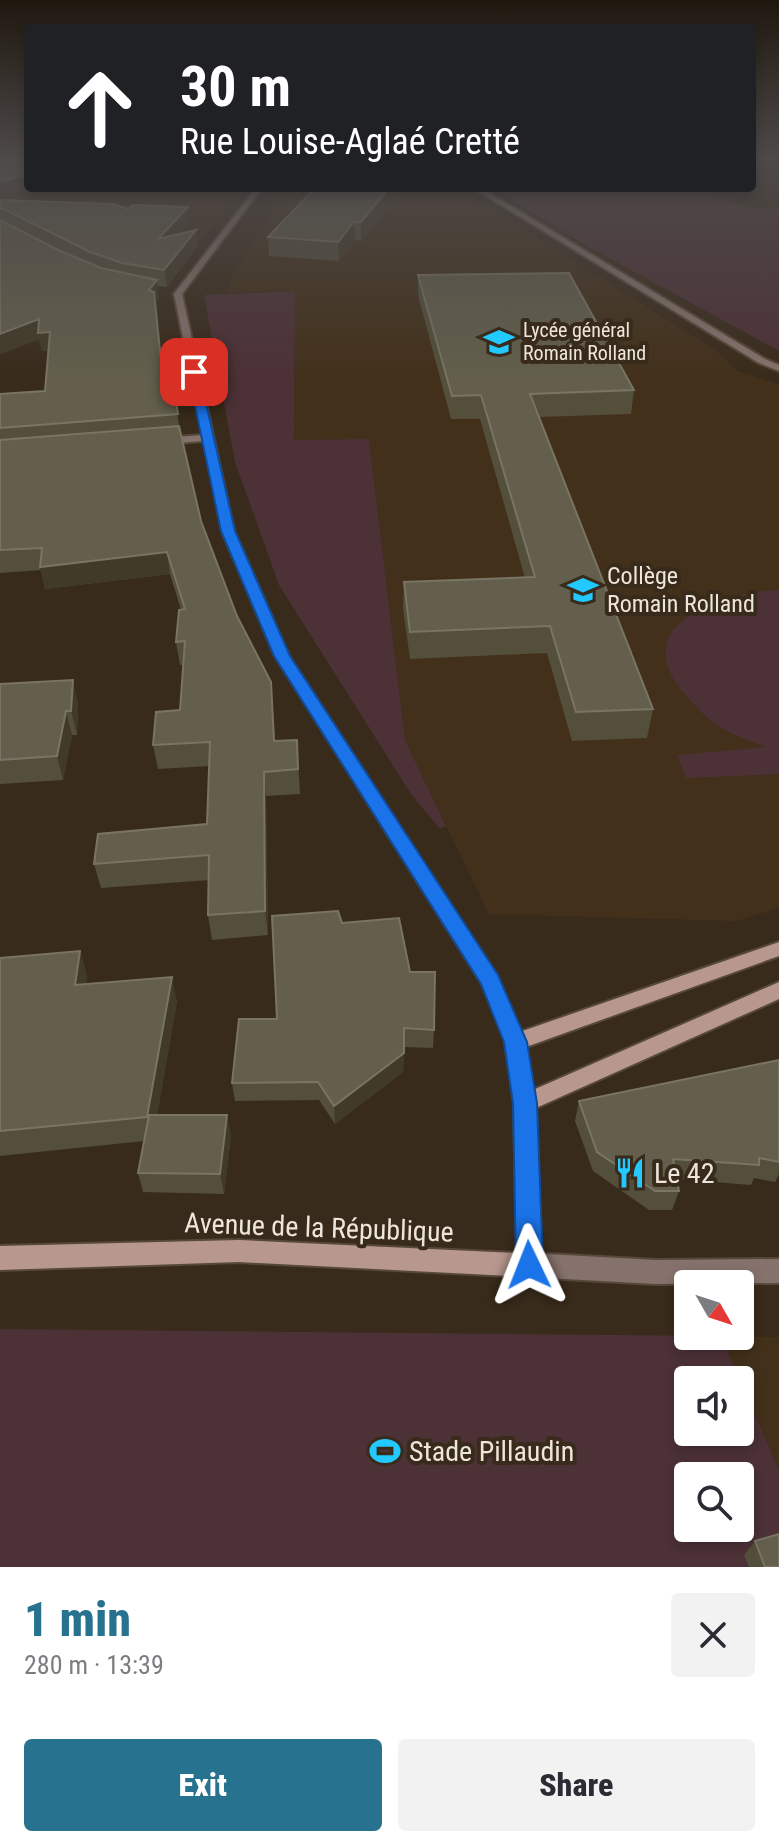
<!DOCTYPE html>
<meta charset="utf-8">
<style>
body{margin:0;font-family:"Roboto Condensed",sans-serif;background:#f2f2f3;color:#2b2b33;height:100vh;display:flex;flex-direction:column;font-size:30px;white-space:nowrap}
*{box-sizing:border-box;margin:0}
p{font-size:26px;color:#7c7c81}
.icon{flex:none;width:44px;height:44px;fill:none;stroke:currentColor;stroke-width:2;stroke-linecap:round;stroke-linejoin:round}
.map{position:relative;height:1567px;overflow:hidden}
.details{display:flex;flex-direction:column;background:#fff;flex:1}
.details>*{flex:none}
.top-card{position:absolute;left:24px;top:24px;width:732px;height:168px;border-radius:8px;box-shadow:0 4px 12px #0003;background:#202124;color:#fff;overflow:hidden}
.needle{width:52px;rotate:129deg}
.buttons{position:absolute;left:674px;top:1270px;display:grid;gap:16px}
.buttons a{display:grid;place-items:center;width:80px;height:80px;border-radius:8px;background:#fff;box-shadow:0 4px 12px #0003;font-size:40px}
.pin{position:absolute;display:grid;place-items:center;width:68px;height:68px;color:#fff;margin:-34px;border-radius:16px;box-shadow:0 4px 12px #0006}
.me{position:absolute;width:88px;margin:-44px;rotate:358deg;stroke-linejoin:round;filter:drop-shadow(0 0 6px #0008)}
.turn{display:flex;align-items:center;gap:28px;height:168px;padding:0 24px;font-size:36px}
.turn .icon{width:104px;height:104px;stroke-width:2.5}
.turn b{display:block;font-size:56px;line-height:68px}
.round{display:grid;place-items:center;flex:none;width:84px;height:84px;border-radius:8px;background:#f2f2f3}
.head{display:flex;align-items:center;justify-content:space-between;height:136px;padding:0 24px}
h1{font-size:48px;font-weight:800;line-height:60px;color:#27728e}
.button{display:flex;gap:16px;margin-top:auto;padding:16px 24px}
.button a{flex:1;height:92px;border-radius:8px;background:#27728e;color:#fff;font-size:32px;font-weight:800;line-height:92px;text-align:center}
.button a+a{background:#f2f2f3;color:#2b2b33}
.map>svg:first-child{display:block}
.built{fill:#42301a}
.green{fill:#4c3136;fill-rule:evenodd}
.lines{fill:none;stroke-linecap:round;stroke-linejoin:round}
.minor-casing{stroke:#56493a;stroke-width:4}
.tertiary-casing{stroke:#56493a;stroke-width:4}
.secondary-casing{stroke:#56493a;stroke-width:4}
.minor{fill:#86726c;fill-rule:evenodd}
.tertiary{fill:#86726c;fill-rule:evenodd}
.secondary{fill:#b8988e;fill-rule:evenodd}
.wall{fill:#534f3b}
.shaded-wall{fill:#413a27}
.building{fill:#635f4c;stroke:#797463;stroke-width:2}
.route{fill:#1a73e8;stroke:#114b97;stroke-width:2}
.labels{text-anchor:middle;stroke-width:8;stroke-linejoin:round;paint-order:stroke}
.far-poi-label{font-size:20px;fill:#eee5db;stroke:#392b1b;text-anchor:start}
.poi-label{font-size:24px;fill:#eee5db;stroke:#392b1b;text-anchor:start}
.near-poi-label{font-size:28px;fill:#eee5db;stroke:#392b1b;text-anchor:start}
.near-street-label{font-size:28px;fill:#eee5db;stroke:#392b1b}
</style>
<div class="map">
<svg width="779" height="1567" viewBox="0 0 779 1567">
<rect width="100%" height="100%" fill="#392b1b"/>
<g class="built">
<path d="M0,160L28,188H244L202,241L143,240L0,223Z"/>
<path d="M292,188H457L720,353L737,371L779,384V908L736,921L489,914L405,741L369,440H294L295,291L226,292L232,276L259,232Z"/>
<path d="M721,1336L779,1337V1470L740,1380Z"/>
</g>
<g class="green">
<path d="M493,188H695L747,208H779V351L587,246Z"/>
<path d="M295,291L294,440L369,439L405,740L446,826L440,829L411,794L279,585L235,462L204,295Z"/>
<path d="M779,590V774L686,778L677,755L766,747C751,741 734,736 720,727C708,720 697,708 688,698C621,626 719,592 779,590Z"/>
<path d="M0,1329L721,1336L740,1380H688V1432H740V1380L779,1470V1567H0ZM688,1476H740V1528H688Z"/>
</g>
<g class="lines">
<g class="minor-casing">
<g id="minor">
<path d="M256,188H262L182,294L234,531L289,656L497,976L525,1042L522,1048L515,1050L508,1048L482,984L275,656L222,531L204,441L164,444L159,441L164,438L203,435L174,294Z"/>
<path d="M473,188H481L765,359L779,365V371L759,363Z"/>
</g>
</g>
<g class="tertiary-casing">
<path id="tertiary" d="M529,1253L656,1260L779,1259V1283L656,1284L529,1277L521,1273L517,1265L521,1257Z"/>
</g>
<g class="secondary-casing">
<path id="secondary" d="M779,942V956L526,1047L533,1090L779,982V999L536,1108L541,1265L537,1273L529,1277L239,1262L0,1270V1246L239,1240L517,1253L514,1103L505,1042L508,1036Z"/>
</g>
<use href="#minor" class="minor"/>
<use href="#tertiary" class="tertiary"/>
<use href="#secondary" class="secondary"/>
</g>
<g class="wall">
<path d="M402,188L362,241L355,240L339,261L269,256L268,237Z"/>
<path d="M0,200L128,209L189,222L179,234L198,246L167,287L157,286L159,298L155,302L164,383L165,386L174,385L179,426L201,521L237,616L271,682L275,741L297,740L300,794L266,796L268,935L212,940L208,915L209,880L101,888L94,864L207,824L209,766L158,769L153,745L180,710L183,665H180L176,642L181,610L170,574L45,589L41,570L0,573V394L45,391L49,351H42L39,339L0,354Z"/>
<path d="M418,275L634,390L631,414L539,417L653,709L647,738L572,741L547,653L410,659L403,609L404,582L525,578L480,419H451L418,295Z"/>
<path d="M0,683L78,703L77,735H72L63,780L0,784Z"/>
<path d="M342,923L410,972L434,1030L433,1048L404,1047L403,1072L335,1124L319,1100L235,1101L232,1083Z"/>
<path d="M80,951L87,976L85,984L177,1001L157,1115L231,1135L224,1194L143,1192L138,1173L144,1141L0,1156V958Z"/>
<path d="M779,1060V1174L775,1182L754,1178L751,1185L677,1179L679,1191L672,1210H649L593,1171L575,1121L579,1101Z"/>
<path d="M755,1541L779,1567H749L744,1555Z"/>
</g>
<g class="shaded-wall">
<path d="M28,174V188H34L0,197V182Z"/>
<path d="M389,188H402L362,241L361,222Z"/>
<path d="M188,207L189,222L160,255L158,239Z"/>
<path d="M354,222L355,240L339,261L338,242Z"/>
<path d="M196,230L198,246L167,287L164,270Z"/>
<path d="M157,280L159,298L155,302L149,290Z"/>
<path d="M39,319L50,332L54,350L42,351L39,339L0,354V334Z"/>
<path d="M167,552L170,574L45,589L40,567Z"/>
<path d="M73,680L78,703L77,735L71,711Z"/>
<path d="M66,711L72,735L63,780L57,756Z"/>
<path d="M264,772L266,796L268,935L265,911Z"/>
<path d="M80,951L87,976L82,1010L75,985Z"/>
<path d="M172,977L177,1001L153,1141L147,1117Z"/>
<path d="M404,1053L403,1072L335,1124L334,1106Z"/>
<path d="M227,1115L231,1135L224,1194L220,1174Z"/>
</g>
<g class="building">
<path d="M0,160H28V174L0,182Z"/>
<path d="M315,188H389L361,222H354L338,242L268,237Z"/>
<path d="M0,200L114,204L128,209L133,205L188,207L158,239L196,230L164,270L122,263L90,252L4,209H0Z"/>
<path d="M0,220L58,250L101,268L157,280L149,290L154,292L163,380L165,386L174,385L178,414L0,428V394L45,391L50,332L38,333L39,319L0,334Z"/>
<path d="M569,273L634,390L530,394L653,709L576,712L550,626L410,632L404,582L535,577L481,395L452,396L418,275Z"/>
<path d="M179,426L201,521L237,616L271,682L274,741L297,740L298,769L264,772L265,911L208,915L209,855L94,864L98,834L207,824L210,742L153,745L156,712L180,710L185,641L176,642L179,610L185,609L167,552L40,567L42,548L0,550V440Z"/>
<path d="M73,680L71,711H66L57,756L0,760V684Z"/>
<path d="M338,911L342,923L399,918L410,972H435L434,1030L404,1028V1053L334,1106L318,1082L232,1083L239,1019H277L272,916Z"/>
<path d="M80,951L75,985L172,977L147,1117L0,1131V958Z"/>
<path d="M779,1060V1162L759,1158V1165L673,1159L679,1191H655L597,1152L579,1101Z"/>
<path d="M149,1115H227L220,1174L138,1173Z"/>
<path d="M779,1534V1567H765L755,1541Z"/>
</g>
<linearGradient id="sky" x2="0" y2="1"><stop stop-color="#1f180f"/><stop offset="0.42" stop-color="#4e4a4a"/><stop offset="1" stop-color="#4e4a4a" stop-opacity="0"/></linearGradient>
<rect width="779" height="379" fill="url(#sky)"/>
<path class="route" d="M194,369L199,372L235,531L290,656L498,975L527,1042L537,1103L543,1265L539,1274L529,1278L520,1274L516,1265L513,1103L504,1042L481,984L274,656L221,531L188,372Z"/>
<defs>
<g id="school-bare" transform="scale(2.4)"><path d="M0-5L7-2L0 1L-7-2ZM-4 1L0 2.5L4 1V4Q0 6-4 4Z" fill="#23c9fe" stroke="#392b1b" stroke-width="2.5" paint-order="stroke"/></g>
<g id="restaurant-bare" transform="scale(2.4)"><path d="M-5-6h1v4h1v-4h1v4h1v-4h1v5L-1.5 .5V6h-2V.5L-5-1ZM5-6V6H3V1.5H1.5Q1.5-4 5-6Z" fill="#23c9fe" stroke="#392b1b" stroke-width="2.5" paint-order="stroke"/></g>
<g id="stadium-bare" transform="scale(2.4)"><path d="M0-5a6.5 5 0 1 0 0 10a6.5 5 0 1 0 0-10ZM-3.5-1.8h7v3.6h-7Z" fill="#23c9fe" stroke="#392b1b" stroke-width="2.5" paint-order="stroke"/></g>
</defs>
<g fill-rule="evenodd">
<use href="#school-bare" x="499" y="342"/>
<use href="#school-bare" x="583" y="590"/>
<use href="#restaurant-bare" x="630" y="1173"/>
<use href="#stadium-bare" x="385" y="1451"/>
</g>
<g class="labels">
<g class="far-poi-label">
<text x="523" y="337">Lycée général<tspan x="523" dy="23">Romain Rolland</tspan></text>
</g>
<g class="poi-label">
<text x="607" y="584">Collège<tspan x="607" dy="28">Romain Rolland</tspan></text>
</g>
<g class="near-poi-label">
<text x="654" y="1183">Le 42</text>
<text x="409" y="1461">Stade Pillaudin</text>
</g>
<g class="near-street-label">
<text transform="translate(319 1227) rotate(2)" y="10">Avenue de la République</text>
</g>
</g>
</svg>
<div class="buttons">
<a><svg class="needle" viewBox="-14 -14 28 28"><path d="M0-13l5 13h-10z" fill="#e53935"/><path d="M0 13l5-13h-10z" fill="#7c7c81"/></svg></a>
<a><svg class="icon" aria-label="sound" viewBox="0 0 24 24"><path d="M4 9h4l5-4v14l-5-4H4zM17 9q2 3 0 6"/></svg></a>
<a><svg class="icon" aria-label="search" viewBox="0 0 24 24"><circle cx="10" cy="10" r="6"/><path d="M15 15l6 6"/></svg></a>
</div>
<div class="pin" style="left:194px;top:372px;background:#d93025"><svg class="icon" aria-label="arrive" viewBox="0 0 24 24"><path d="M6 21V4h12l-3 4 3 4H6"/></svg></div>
<svg class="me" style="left:529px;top:1265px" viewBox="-20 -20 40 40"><path d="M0-17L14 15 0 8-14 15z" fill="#1a73e8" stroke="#fff" stroke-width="4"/></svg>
<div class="top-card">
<div class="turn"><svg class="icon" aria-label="ahead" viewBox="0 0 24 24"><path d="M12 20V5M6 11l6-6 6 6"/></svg><div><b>30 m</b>Rue Louise-Aglaé Cretté</div></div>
</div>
</div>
<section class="details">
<div class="head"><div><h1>1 min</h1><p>280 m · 13:39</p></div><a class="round"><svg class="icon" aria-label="close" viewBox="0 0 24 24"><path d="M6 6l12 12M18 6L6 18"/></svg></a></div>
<div class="button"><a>Exit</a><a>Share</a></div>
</section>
